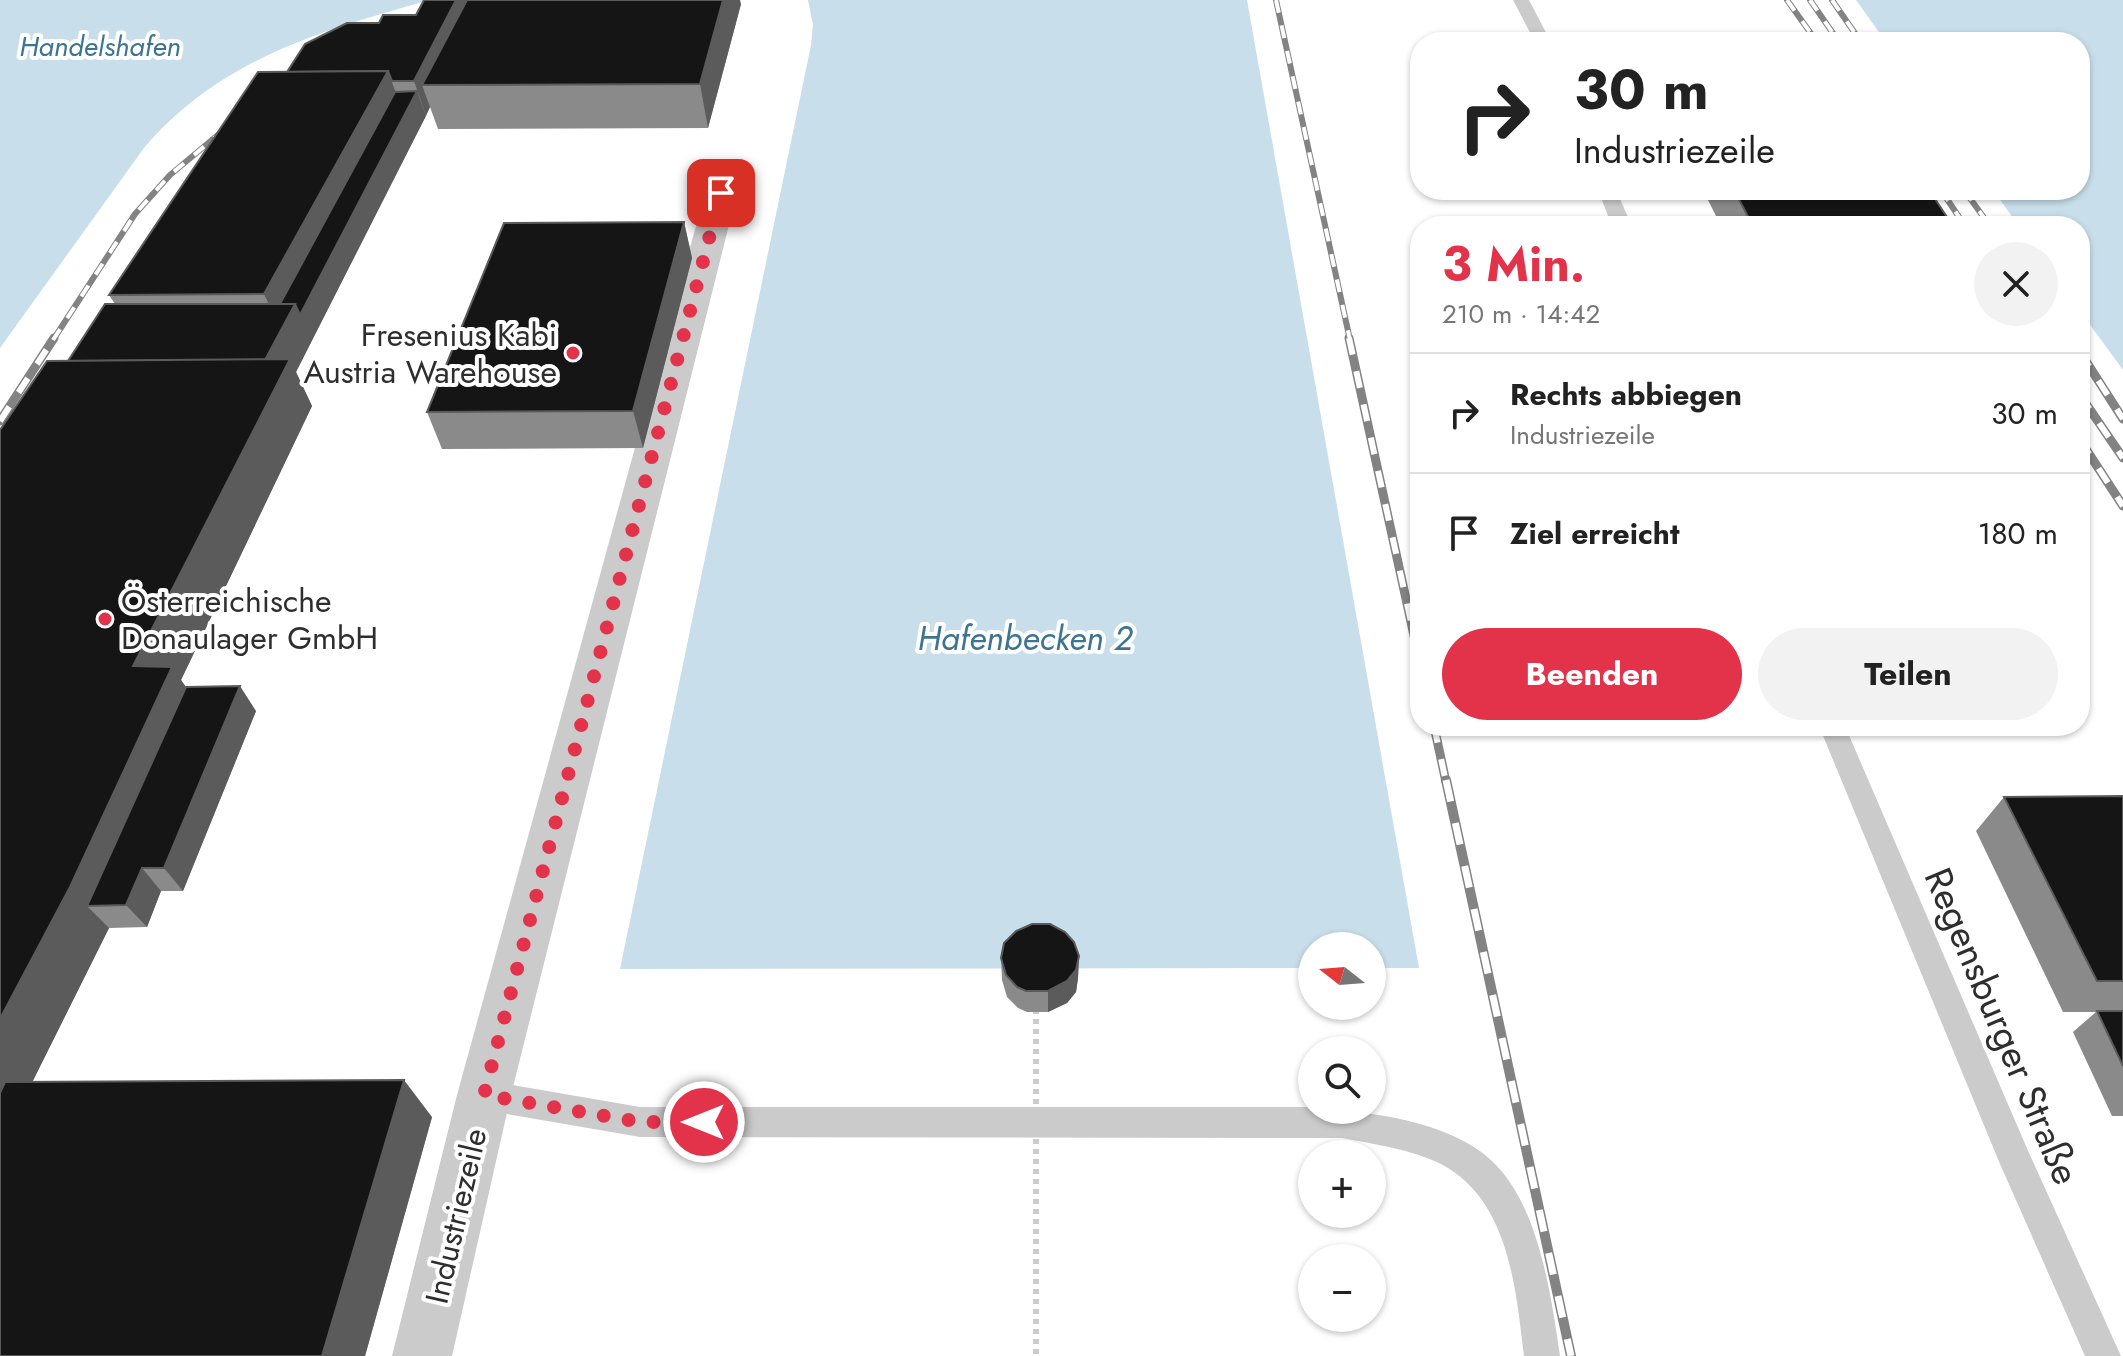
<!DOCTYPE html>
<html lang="de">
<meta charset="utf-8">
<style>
body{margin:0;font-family:Jost,sans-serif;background:#f2f2f2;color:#222;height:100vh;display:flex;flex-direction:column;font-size:30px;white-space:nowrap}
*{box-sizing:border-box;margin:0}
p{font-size:26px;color:#767676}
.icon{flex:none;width:44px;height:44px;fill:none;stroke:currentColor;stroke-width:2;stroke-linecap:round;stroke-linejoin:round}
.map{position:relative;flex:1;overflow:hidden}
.details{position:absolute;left:1410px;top:216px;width:680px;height:520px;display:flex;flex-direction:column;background:#fff;border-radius:32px;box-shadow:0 2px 6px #0004}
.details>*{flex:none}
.top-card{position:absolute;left:1410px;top:32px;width:680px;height:168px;border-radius:32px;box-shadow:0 2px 6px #0004;background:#fff;color:#222;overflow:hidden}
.needle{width:52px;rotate:287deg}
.buttons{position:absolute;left:1298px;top:932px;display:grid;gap:16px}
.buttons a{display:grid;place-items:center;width:88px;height:88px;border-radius:50%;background:#fff;box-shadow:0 2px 6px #0004;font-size:40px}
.pin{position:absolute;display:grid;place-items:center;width:68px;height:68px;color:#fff;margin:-34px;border-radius:16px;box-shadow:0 4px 12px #0006}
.me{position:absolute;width:88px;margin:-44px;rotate:270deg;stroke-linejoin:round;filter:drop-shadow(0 0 6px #0008)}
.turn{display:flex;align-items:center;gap:28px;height:168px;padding:0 32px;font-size:36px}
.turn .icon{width:104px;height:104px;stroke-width:2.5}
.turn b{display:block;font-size:56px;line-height:68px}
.round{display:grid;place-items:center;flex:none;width:84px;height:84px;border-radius:42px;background:#f2f2f2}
.overview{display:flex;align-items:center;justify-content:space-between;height:136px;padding:0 32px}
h1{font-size:48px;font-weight:700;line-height:60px;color:#e2334b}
.cta{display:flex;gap:16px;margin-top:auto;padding:16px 32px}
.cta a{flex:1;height:92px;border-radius:48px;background:#e2334b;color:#fff;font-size:32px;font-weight:700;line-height:92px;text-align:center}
.cta a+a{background:#f2f2f2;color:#222}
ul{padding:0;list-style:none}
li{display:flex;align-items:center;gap:24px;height:120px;padding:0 32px;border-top:2px solid #e0e0e0}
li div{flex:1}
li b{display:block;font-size:30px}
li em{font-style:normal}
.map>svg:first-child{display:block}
.water{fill:#c8dfeb}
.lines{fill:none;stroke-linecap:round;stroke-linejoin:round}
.lane{fill:#cbcbcb;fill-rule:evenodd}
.street{fill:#cbcbcb;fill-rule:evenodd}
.rail-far2-casing{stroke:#838383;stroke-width:6}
.rail-far1-casing{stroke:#838383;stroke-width:9}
.rail-casing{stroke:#838383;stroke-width:10}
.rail-far2{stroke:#fff;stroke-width:4;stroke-dasharray:13;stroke-linecap:butt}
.rail-far1{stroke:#fff;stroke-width:6;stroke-dasharray:17;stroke-linecap:butt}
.rail{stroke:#fff;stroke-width:7;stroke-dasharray:22;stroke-linecap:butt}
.path-bridge{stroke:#cbcbcb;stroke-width:6;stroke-dasharray:5 5;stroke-linecap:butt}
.wall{fill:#8a8a8a}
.shaded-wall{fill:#5b5b5b}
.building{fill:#151515;stroke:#5b5b5b;stroke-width:2}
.route{stroke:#e2334b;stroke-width:14;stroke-dasharray:0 25.2}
.poi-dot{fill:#e2334b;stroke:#fff;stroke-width:3}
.labels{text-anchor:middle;stroke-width:8;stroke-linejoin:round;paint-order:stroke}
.far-water-label{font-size:28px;font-style:italic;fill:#3d748f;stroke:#fff}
.poi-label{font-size:32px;fill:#2e2e2e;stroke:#fff;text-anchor:end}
.street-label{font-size:32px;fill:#2e2e2e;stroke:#fff}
.water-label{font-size:34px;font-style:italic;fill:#3d748f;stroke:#fff}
.near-street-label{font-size:38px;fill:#2e2e2e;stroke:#fff}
</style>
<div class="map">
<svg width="2123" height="1356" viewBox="0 0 2123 1356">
<rect width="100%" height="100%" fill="#fff"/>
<g class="water">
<path d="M0,0H430C320,31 220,59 144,148L0,348Z"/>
<path d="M808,0H1247L1419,968H1372V946H1312V968L620,969L811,45L813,25Z"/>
<path d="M1856,0H2123V370L2080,311V226H2019L1993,190H2080V42H1886Z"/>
</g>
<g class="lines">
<g class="lane">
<path d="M1513,0H1529L1551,42H1535Z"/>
<path d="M1598,190H1616L1632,226H1612Z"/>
<path d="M1819,726H1845L2029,1153L2121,1356H2085L2000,1164Z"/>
<path d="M484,1080L640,1107H1312V1110C1367,1110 1450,1121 1492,1161C1539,1205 1551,1295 1560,1356H1524C1516,1292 1510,1206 1448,1168C1418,1150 1377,1145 1342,1138L640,1137L484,1110L473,1106L468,1095L473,1084Z"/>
</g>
<path class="street" d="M721,183L732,186L737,193L511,1095L452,1356H392L457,1095L705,193L710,186Z"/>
<g class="rail-far2-casing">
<g id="rail-far2">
<path d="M1276,0L1350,340"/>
<path d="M1787,0L1817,42"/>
<path d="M1810,0L1839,42"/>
<path d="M1832,0L1861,42"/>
<path d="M1941,190L1965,226"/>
<path d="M1964,190L1990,226"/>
<path d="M53,340L135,214L170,175L231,124"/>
</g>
</g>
<g class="rail-far1-casing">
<g id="rail-far1">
<path d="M1349,338L1420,663"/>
<path d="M2080,352L2123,419"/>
<path d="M2080,395L2123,458"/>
<path d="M0,421L54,338"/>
<path d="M2080,440L2123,506"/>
<path d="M1434,726L1446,782"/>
</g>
</g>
<g class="rail-casing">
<path id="rail" d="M1446,780L1571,1356"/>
</g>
<use href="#rail-far2" class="rail-far2"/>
<use href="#rail-far1" class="rail-far1"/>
<use href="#rail" class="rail"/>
<path class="path-bridge" d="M1036,1009V1356"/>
</g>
<g class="wall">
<path d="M741,4L708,128L438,129L430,107L296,372L312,406L181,680L186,687L256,711L183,891H161L147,927L109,928L32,1082L432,1117L365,1356H0L68,361L115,304L109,295L287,72L379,23L416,15Z"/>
<path d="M1703,190H1934L1939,197L1937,201L1953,226H1721Z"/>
<path d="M684,222L692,258L643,448L442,449L427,412Z"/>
<path d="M2123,796V1116H2112L2073,1032L2096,1012H2063L1976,831L2004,797Z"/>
<path d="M1079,956L1078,978L1076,992L1067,1003L1048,1012H1027L1018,1008L1007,997L1002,980L1001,958Z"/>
</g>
<g class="shaded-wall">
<path d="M456,0H470L422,85L430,107L426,116L414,81Z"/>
<path d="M723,0H740L741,4L708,128L700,84Z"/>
<path d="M388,71L404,116L417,91L426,116L296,372L312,406L181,680L203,712L87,906L109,928L12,1123L0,1114V1019L133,666L260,370L274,315L264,294Z"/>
<path d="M684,222L692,258L643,448L633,411Z"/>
<path d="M240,686L256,711L183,891L164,868Z"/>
<path d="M142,868L161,891L147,927L126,905Z"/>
<path d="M1079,956L1078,978L1076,992L1067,1003L1048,1012V991Z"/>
<path d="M404,1080L432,1117L365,1356H322Z"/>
</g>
<g class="building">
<path d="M424,0H456L414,81H392L388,71L287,72L305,44L347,23H379L383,15H416Z"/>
<path d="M467,0H723L700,84L422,85Z"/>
<path d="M388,71L264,294L109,295L258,72Z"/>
<path d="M417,91L300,315L295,304H280L395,92Z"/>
<path d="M1734,190H1929L1953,226H1753Z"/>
<path d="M1929,190H1934L1939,197H1934Z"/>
<path d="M684,222L633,411L427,412L504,223Z"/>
<path d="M105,304H295L265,360L68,361Z"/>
<path d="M290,359L133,666L172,667L70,887L0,1019V430L47,361Z"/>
<path d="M240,686L164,868H142L126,905L87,906L186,687Z"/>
<path d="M2123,796V981H2097L2004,797Z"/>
<path d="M1032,924H1050L1065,932L1074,942L1079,956L1076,970L1067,981L1048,991H1026L1017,987L1006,975L1001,958L1004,943L1016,931Z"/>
<path d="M2097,1011H2123V1066Z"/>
<path d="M404,1080L322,1356H0V1093L5,1082Z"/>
</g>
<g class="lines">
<path class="route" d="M704,1122H640L484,1095L721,193"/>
</g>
<g class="poi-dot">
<circle cx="573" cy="353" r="8"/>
<circle cx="105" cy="619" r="8"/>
</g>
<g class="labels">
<g class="far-water-label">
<text x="100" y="56">Handelshafen</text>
</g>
<g class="poi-label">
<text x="557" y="346">Fresenius Kabi<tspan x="557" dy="37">Austria Warehouse</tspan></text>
<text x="121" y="612" text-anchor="start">Österreichische<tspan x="121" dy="37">Donaulager GmbH</tspan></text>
</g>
<g class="street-label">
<text transform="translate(456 1216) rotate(-77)" y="11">Industriezeile</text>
</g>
<g class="water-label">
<text x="1025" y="650">Hafenbecken 2</text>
</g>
<g class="near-street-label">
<text transform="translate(2002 1026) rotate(67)" y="13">Regensburger Straße</text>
</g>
</g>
</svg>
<div class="buttons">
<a><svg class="needle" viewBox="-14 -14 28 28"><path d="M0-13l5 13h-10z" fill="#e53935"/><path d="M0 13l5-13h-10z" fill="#767676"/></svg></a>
<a><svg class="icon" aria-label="search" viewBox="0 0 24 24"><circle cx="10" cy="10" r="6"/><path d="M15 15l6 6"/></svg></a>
<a>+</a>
<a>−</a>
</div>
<div class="pin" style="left:721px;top:193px;background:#d93025"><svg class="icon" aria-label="arrive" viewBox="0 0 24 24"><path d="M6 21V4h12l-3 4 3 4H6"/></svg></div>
<svg class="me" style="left:704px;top:1122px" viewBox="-20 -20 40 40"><circle r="17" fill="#e2334b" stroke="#fff" stroke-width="3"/><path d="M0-11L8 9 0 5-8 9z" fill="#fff"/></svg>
<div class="top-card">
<div class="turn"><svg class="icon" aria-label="right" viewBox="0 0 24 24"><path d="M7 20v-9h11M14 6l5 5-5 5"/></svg><div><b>30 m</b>Industriezeile</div></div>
</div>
<section class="details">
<div class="overview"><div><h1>3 Min.</h1><p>210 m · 14:42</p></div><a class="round"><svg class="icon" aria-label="close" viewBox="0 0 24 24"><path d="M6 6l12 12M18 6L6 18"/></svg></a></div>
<ul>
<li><svg class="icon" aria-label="right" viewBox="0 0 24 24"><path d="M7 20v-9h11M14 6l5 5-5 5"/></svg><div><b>Rechts abbiegen</b><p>Industriezeile</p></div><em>30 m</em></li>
<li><svg class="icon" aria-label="arrive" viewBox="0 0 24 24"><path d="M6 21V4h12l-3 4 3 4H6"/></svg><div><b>Ziel erreicht</b></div><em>180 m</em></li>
</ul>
<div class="cta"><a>Beenden</a><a>Teilen</a></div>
</section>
</div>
